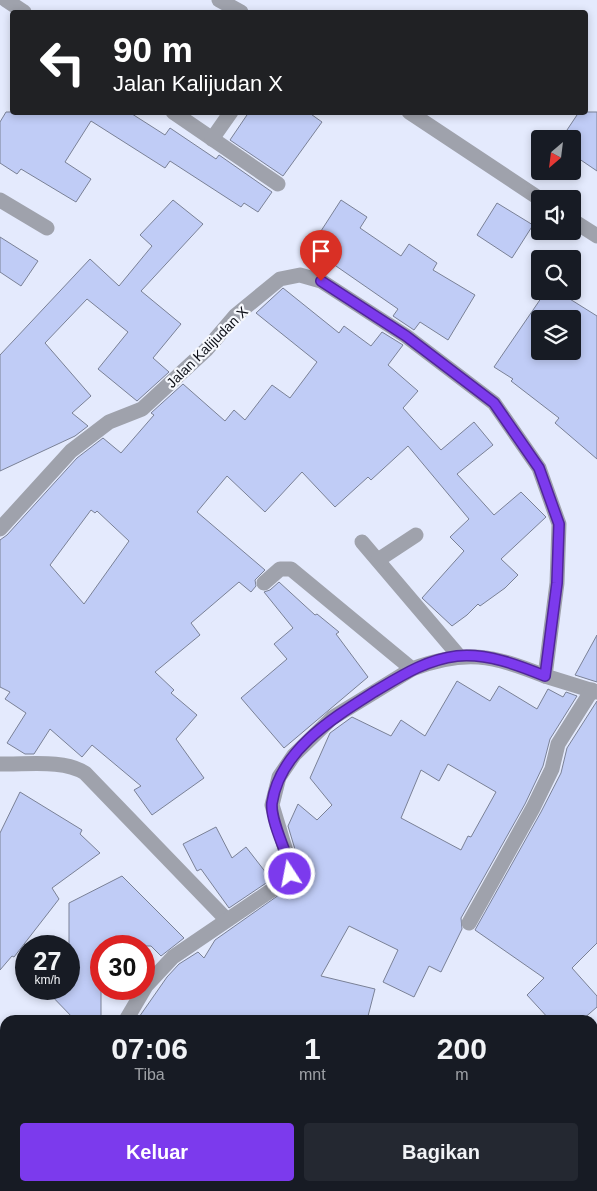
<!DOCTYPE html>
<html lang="id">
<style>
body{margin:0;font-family:Helvetica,sans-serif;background:#242831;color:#f1f3f6;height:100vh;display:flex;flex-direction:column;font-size:19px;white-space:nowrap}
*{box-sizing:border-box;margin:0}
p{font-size:16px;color:#9ea1a6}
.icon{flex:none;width:28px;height:28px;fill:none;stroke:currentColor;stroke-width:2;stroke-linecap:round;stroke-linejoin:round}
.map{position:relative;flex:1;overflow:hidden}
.side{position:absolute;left:0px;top:1015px;width:598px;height:176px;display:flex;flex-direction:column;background:#171b24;border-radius:15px 15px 0 0;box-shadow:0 2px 8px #0003}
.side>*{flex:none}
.guide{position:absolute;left:10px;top:10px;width:578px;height:105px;border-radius:5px;box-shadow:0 2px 8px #0003;background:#202124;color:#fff;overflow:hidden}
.needle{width:32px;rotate:208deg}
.tools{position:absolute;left:531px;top:130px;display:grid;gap:10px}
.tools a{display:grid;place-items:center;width:50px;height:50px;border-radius:5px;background:#171b24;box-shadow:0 2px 8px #0003;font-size:25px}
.speed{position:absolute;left:15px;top:935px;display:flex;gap:10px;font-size:25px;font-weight:700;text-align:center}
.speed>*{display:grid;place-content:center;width:65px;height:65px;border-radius:50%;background:#171b24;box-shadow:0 2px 8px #0003;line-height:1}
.speed small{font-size:12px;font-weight:400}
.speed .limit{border:8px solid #d22;background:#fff;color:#111}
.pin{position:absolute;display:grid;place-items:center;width:42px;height:42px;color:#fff;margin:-51px -21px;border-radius:50% 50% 50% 0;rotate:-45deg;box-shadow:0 0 5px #0007}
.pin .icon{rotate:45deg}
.me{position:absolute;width:55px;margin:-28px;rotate:349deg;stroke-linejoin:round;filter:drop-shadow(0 0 4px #0008)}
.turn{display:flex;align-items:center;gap:18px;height:105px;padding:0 20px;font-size:22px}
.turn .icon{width:65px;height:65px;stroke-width:2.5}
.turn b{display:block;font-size:35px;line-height:42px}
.eta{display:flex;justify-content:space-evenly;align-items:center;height:85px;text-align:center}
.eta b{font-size:30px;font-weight:700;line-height:35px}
.primary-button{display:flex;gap:10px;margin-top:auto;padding:10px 20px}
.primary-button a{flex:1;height:58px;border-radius:5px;background:#7c3aed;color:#fff;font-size:20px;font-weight:700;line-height:58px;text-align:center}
.primary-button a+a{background:#242831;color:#f1f3f6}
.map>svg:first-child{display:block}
.building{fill:#c0ccf6;stroke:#7a8196;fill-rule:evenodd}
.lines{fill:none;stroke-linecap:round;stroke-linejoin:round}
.minor{stroke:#9fa2ac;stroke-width:15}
.route-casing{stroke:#51269a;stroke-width:12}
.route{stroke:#7c3aed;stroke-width:9}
.labels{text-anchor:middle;stroke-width:4.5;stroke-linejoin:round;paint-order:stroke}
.street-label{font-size:14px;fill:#090b13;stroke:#f6f8fd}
</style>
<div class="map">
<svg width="597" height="1191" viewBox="0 0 597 1191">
<rect width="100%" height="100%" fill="#e4eafd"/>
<g class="building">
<path d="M6,112H129L165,135L170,128L216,159L219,155L272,192L258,212L244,203L241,207L170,161L165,168L91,121L65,162L91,179L76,202L21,169L17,174L0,163V122Z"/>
<path d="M249,112H308L322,122L283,176L230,140Z"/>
<path d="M579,112H597V171L572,154V139H561Z"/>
<path d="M173,200L203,224L141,291L181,324L153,358L169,372L137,401L98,369L128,332L87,299L45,343L91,396L72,413L88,426L75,436L0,471V355L90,259L119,286L152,246L140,235Z"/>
<path d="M341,200L367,217L360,228L401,256L409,244L437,263L433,270L475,295L448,340L420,322L414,330L393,316L398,309L310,248Z"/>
<path d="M497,203L533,225L512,258L477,235Z"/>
<path d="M0,237L38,261L21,286L0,272Z"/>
<path d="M283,288L339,333L344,326L371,346L382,332L403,345L388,365L418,391L403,408L441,450L474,422L493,445L457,474L494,515L521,492L546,517L501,559L518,575L505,588L480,606L478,604L467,615L452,626L422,598L464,551L450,537L469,519L408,446L371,480L368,477L335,507L302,472L265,512L227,476L197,512L265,570L255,580L256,586L251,592L239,582L191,623L200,635L155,672L174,690L171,693L197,715L176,739L204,778L152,815L134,790L141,786L92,745L82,757L50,729L34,754H25L7,743L26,713L5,699L10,692L0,687V540L7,535L77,458L103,438L121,453L154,415L151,413L183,384L225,421L234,410L245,420L272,385L290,398L317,362L256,313ZM91,510L95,513L97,511L129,541L84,604L50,565Z"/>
<path d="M546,291H557L597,316V459L555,423L559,418L511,381L513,379L494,367ZM540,319H572V351H540Z"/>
<path d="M279,582L315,615L317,614L339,632L336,634L368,677L284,748L241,698L287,659L274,644L293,628L264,592L270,590Z"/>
<path d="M597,635V682L575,675Z"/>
<path d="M457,681L490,701L499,686L537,709L548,689L563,697L566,692L577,696L550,739L543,766L525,804L461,918L462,929L441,972L429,966L414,997L383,982L398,950L349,926L321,976L375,989L367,1020H137L167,977L179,964L198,952L204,958L215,940L293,885L300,866L288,826L298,804L317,820L332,805L310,778L330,733L352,717L391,736L401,720L425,736ZM448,764L496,792L471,837L468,836L461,850L401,818L421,770L439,781Z"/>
<path d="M597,701V943L572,968L597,996V1007L582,1020H550L527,995L544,978L475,930L541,812L561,773L567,748Z"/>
<path d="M20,792L82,830L80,834L100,853L52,888L59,899L14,957L12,956L0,970V833Z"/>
<path d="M216,827L232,858L246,847L267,874L276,852L281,867L278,875L229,908L201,869L197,871L183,844Z"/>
<path d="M122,876L184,938L161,956L151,946H101V1020H75L45,989H69V903Z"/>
</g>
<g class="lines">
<g class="minor">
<path d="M6,0L24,12"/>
<path d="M219,0L241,12"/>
<path d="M173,112L278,184"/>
<path d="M409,112L540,199"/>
<path d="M212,139L231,112"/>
<path d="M0,200L47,228"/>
<path d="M572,220L597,236"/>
<path d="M0,529L71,451L109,422L142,409L206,350L236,315L280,279L300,275L321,281L406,336L494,403L539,468L559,524L557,583L545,676L597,692"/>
<path d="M362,542L459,656"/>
<path d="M378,560L416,535"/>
<path d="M264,583L280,569H291L412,669C466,649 492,655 545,676"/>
<path d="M0,764C26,765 63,759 85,773L227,920"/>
<path d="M469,923L533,808L552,769L558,744L592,690"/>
<path d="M126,1020L146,986L173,957L285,881L291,868L272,805L279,777L294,755L332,718L412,669"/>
<path d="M0,1124L5,1120"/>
<path d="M318,1186L326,1191"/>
</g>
</g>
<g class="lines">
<g class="route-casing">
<path id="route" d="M290,874L291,868C286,852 270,819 272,803C280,750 333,718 374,692C401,676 425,660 457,656C487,653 518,665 545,676L557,583L559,524L539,468L494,403L406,336L321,281"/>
</g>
<use href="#route" class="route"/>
</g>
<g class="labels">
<g class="street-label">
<text transform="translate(207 347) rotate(-45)" y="5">Jalan Kalijudan X</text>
</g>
</g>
</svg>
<div class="tools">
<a><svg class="needle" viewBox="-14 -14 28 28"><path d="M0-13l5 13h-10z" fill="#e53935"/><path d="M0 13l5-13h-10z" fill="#9ea1a6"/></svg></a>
<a><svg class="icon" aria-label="sound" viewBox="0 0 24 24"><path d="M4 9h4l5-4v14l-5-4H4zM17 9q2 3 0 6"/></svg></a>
<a><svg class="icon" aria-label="search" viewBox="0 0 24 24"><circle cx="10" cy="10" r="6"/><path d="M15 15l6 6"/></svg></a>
<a><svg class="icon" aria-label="layers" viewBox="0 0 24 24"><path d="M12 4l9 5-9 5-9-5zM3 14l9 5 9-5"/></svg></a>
</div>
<div class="speed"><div>27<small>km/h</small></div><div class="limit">30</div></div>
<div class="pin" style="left:321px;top:281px;background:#d93025"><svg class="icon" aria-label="arrive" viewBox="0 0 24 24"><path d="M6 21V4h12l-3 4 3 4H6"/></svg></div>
<svg class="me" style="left:290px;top:874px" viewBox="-20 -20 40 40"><circle r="17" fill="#7c3aed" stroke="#fff" stroke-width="3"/><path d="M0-11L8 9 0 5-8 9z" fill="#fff"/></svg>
<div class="guide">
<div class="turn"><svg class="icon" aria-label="left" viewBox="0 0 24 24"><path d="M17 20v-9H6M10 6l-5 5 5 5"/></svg><div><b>90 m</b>Jalan Kalijudan X</div></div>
</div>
<section class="side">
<div class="eta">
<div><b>07:06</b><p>Tiba</p></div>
<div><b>1</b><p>mnt</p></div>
<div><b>200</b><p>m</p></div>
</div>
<div class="primary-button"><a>Keluar</a><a>Bagikan</a></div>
</section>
</div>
